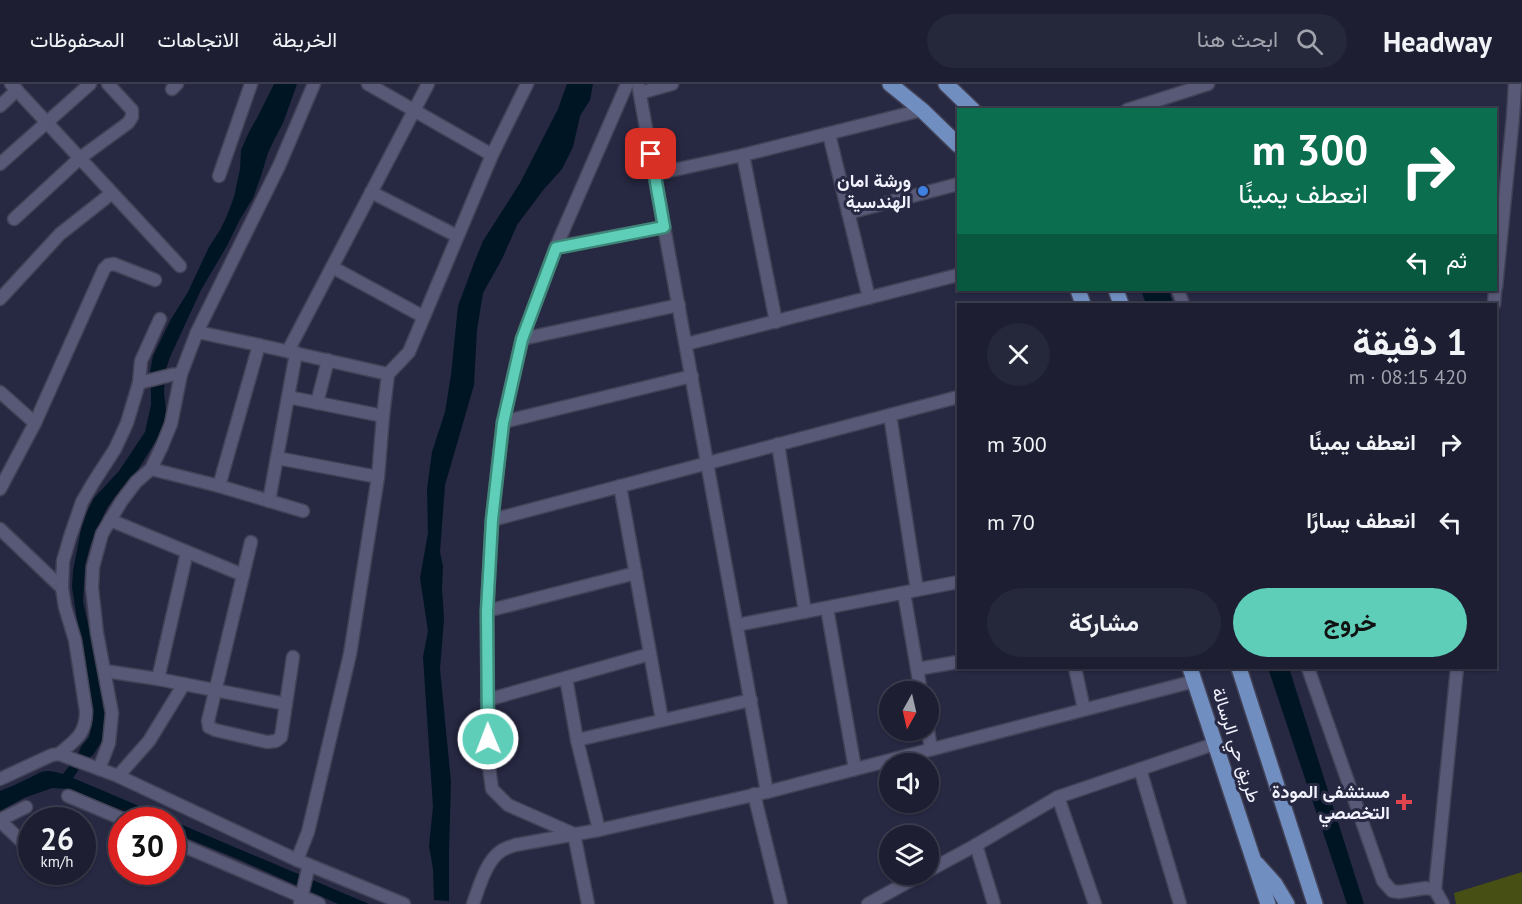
<!DOCTYPE html>
<html lang="ar">
<meta charset="utf-8">
<style>
body{margin:0;font-family:"PT Sans",Vazirmatn,sans-serif;background:#25273a;color:#f1f3f6;direction:rtl;height:100vh;display:flex;flex-direction:column;font-size:22px;white-space:nowrap}
*{box-sizing:border-box;margin:0}
p{font-size:20px;color:#a0a2ac}
.icon{flex:none;width:33px;height:33px;fill:none;stroke:currentColor;stroke-width:2;stroke-linecap:round;stroke-linejoin:round}
.map{position:relative;flex:1;overflow:hidden;direction:ltr}
.drawer{position:absolute;left:957px;top:219px;width:540px;height:366px;display:flex;flex-direction:column;background:#1d1e32;border-radius:0px;box-shadow:0 2px 4px #0004,0 0 0 2px #3b3c4d;direction:rtl}
.drawer>*{flex:none}
.guide{position:absolute;left:957px;top:24px;width:540px;height:183px;border-radius:0px;box-shadow:0 2px 4px #0004,0 0 0 2px #3b3c4d;direction:rtl;background:#0b6e4f;color:#fff;overflow:hidden}
.needle{width:39px;rotate:188deg}
.fabs{position:absolute;left:879px;top:597px;display:grid;gap:12px}
.fabs a{display:grid;place-items:center;width:60px;height:60px;border-radius:50%;background:#1d1e32;box-shadow:0 2px 4px #0004,0 0 0 2px #3b3c4d;font-size:30px}
.speed{position:absolute;left:18px;top:723px;display:flex;gap:12px;font-size:30px;font-weight:700;text-align:center}
.speed>*{display:grid;place-content:center;width:78px;height:78px;border-radius:50%;background:#1d1e32;box-shadow:0 2px 4px #0004,0 0 0 2px #3b3c4d;line-height:1}
.speed small{font-size:15px;font-weight:400}
.speed .limit{border:9px solid #d22;background:#fff;color:#111}
.pin{position:absolute;display:grid;place-items:center;width:51px;height:51px;color:#fff;margin:-26px;border-radius:12px;box-shadow:0 3px 9px #0006}
.me{position:absolute;width:66px;margin:-33px;rotate:359deg;stroke-linejoin:round;filter:drop-shadow(0 0 4px #0008)}
.turn{display:flex;align-items:center;gap:21px;height:126px;padding:0 30px;font-size:27px}
.turn .icon{width:78px;height:78px;stroke-width:2.5}
.turn b{display:block;font-size:42px;line-height:51px}
.then{display:flex;align-items:center;height:57px;padding:0 30px;background:#0003;gap:12px;font-size:22px}
.round{display:grid;place-items:center;flex:none;width:63px;height:63px;border-radius:32px;background:#25273a}
.overview{display:flex;align-items:center;justify-content:space-between;height:102px;padding:0 30px}
h1{font-size:36px;font-weight:700;line-height:45px}
.action{display:flex;gap:12px;margin-top:auto;padding:12px 30px}
.action a{flex:1;height:69px;border-radius:36px;background:#5eceb8;color:#111;font-size:24px;font-weight:700;line-height:69px;text-align:center}
.action a+a{background:#25273a;color:#f1f3f6}
ul{padding:0;list-style:none}
li{display:flex;align-items:center;gap:18px;height:78px;padding:0 30px}
li div{flex:1}
li b{display:block;font-size:22px}
li em{font-style:normal}
header{display:flex;align-items:center;gap:36px;box-sizing:border-box;height:84px;padding:0 30px;background:#1d1e32;border-bottom:2px solid #3b3c4d}
header strong{font-size:28px}
nav{display:flex;gap:33px;margin-inline-start:auto;font-size:21px}
.search{width:420px;height:54px;background:#25273a;display:flex;align-items:center;gap:15px;box-sizing:border-box;padding:0 21px;border-radius:33px;color:#a0a2ac;font-size:22px}
.map>svg:first-child{display:block}
.green{fill:#474f14}
.water{fill:#001523}
.lines{fill:none;stroke-linecap:round;stroke-linejoin:round}
.minor-casing{stroke:#424257;stroke-width:15}
.major-casing{stroke:#424257;stroke-width:18}
.minor{stroke:#575976;stroke-width:12}
.major{stroke:#718ec0;stroke-width:15}
.route-casing{stroke:#3d8678;stroke-width:15}
.route{stroke:#5eceb8;stroke-width:10}
.shop-dot{fill:#3f7fe0;stroke:#272842;stroke-width:2}
.health-dot{fill:#e0444e;stroke:#272842;stroke-width:2}
.labels{text-anchor:middle;stroke-width:6;stroke-linejoin:round;paint-order:stroke}
.poi-label{font-size:18px;font-weight:bold;fill:#f2f3fe;stroke:#272842;text-anchor:end}
.street-label{font-size:18px;fill:#f2f3fe;stroke:#272842}
</style>
<header>
<strong>Headway</strong>
<div class="search"><svg class="icon" aria-label="search" viewBox="0 0 24 24"><circle cx="10" cy="10" r="6"/><path d="M15 15l6 6"/></svg>ابحث هنا</div>
<nav><a>الخريطة</a><a>الاتجاهات</a><a>المحفوظات</a></nav>
</header>
<div class="map">
<svg width="1522" height="820" viewBox="0 0 1522 820">
<rect width="100%" height="100%" fill="#272842"/>
<path class="green" d="M1522,788V820H1456L1454,809Z"/>
<g class="water">
<path d="M274,0H297L283,39L275,54L268,69L261,92L253,114L239,137L228,160L201,206L170,273L165,288L164,309L166,327L162,347L134,392L121,405L107,424L90,462L85,482L83,518L105,616L107,633L106,645L102,657L93,671L84,678L73,694L172,736H143L68,705L52,704L24,714L0,727V707C7,704 15,701 23,697C41,689 41,683 63,690L77,672L81,663L89,653L93,634L90,609L85,588L72,503L73,487L81,445L87,428L94,414L119,387L145,348L151,321V309L150,288L153,272L171,235L188,208L209,163L220,146L226,134L234,113L240,85L241,66L249,48L257,34Z"/>
<path d="M567,0H593L590,16L580,32L573,63L562,85L544,105L517,141L502,175L483,209L477,246L474,301L445,401L440,468L443,482L442,504L444,535L440,585L451,698L449,767V817L434,816L433,785L429,762L433,723L423,573L428,547L420,494L428,449L427,405L432,368L445,328L451,291L458,222L474,179L483,157L520,99L558,25Z"/>
<path d="M1141,206H1169L1173,220H1146Z"/>
<path d="M1268,584H1289L1364,820H1347Z"/>
<path d="M173,737L369,820H338L240,776L172,748Z"/>
</g>
<g class="lines">
<g class="minor-casing">
<g id="minor">
<path d="M11,0L180,182"/>
<path d="M368,0L492,71"/>
<path d="M638,0L767,708"/>
<path d="M172,5L177,0"/>
<path d="M640,9L672,0"/>
<path d="M0,22L17,6"/>
<path d="M1127,26L1208,0"/>
<path d="M829,50L869,214"/>
<path d="M743,71L776,238"/>
<path d="M0,80L90,0"/>
<path d="M655,90L743,71L922,26"/>
<path d="M219,92L251,0"/>
<path d="M371,108L457,152"/>
<path d="M848,129L958,100"/>
<path d="M14,135L80,74L128,39L132,33V26L108,0"/>
<path d="M556,163L664,143"/>
<path d="M332,183L424,233"/>
<path d="M1496,203L1513,33L1515,0"/>
<path d="M1178,206L1183,220"/>
<path d="M0,215L60,150L112,109"/>
<path d="M1494,220L1495,206"/>
<path d="M197,248L259,261L388,290"/>
<path d="M522,255L679,221"/>
<path d="M686,260L958,191"/>
<path d="M288,267L428,0"/>
<path d="M139,299L171,291L181,290"/>
<path d="M0,308L35,339"/>
<path d="M288,313L383,332"/>
<path d="M317,319L328,276"/>
<path d="M890,331L917,506"/>
<path d="M503,338L692,292"/>
<path d="M778,360L805,528"/>
<path d="M277,374L378,393"/>
<path d="M151,385L219,402L303,427"/>
<path d="M219,402L259,261"/>
<path d="M620,402L662,636"/>
<path d="M0,405L35,339L104,185L108,181L114,180L155,196"/>
<path d="M269,417L296,269"/>
<path d="M110,436L243,491"/>
<path d="M492,436L958,313"/>
<path d="M0,445L62,504"/>
<path d="M251,458L208,637L209,643L215,646L267,658L276,657L281,653L293,573"/>
<path d="M904,509L921,608"/>
<path d="M827,524L855,685"/>
<path d="M487,527L636,489"/>
<path d="M737,541L958,498"/>
<path d="M1075,584L1084,625"/>
<path d="M1308,584L1383,797L1392,807L1399,808L1426,804L1435,806L1443,820"/>
<path d="M917,585L958,578"/>
<path d="M105,587L158,595L286,620"/>
<path d="M566,594L577,656L599,746"/>
<path d="M158,595L187,468"/>
<path d="M487,616L650,570"/>
<path d="M928,646L931,665"/>
<path d="M577,656L751,616"/>
<path d="M59,670C75,656 86,651 86,627L75,556L65,523L62,504L63,477L70,453L82,418L93,399L115,365L127,339L139,299L141,277L160,235"/>
<path d="M99,685L109,659L112,629L97,549L92,504L93,483L102,450L121,418L136,398L151,385L162,362L171,340L181,290L197,248L279,82L314,0"/>
<path d="M1140,685L1180,820"/>
<path d="M118,692L149,657L184,600"/>
<path d="M0,695L52,671L59,670L118,692L297,776L404,820"/>
<path d="M754,710L781,820"/>
<path d="M68,712L125,736"/>
<path d="M1058,713L1095,820"/>
<path d="M0,736L26,723"/>
<path d="M0,737L32,767"/>
<path d="M172,757L319,820"/>
<path d="M976,761L994,820"/>
<path d="M297,776L308,748L350,570L378,393L383,332L388,290L409,268L492,71L527,0"/>
<path d="M928,787L976,761L1058,713L1214,660"/>
<path d="M53,788L58,792"/>
<path d="M1435,806L1457,584"/>
<path d="M300,819L309,781"/>
<path d="M473,820C479,803 486,777 501,767C505,764 510,763 515,761L599,746L767,708L1195,597"/>
<path d="M588,820L574,750L508,721L492,705L488,675L487,527L492,436L503,338L522,255L556,163L627,0"/>
<path d="M868,820L922,790"/>
</g>
</g>
<g class="major-casing">
<g id="major">
<path d="M890,0L922,26L958,61"/>
<path d="M946,0L973,26"/>
<path d="M1078,206L1083,220"/>
<path d="M1116,206L1121,220"/>
<path d="M1190,584L1268,820"/>
<path d="M1239,584L1315,820"/>
<path d="M1257,780L1275,800L1287,820"/>
</g>
</g>
<use href="#minor" class="minor"/>
<use href="#major" class="major"/>
</g>
<g class="lines">
<g class="route-casing">
<path id="route" d="M488,655L487,527L492,436L503,339L522,255L556,164L664,143L651,70"/>
</g>
<use href="#route" class="route"/>
</g>
<circle class="shop-dot" cx="923" cy="107" r="6"/>
<path class="health-dot" d="M1401 709h6v6h6v6h-6v6h-6v-6h-6v-6h6z"/>
<g class="labels">
<g class="poi-label">
<text x="911" y="103">ورشة امان<tspan x="911" dy="21">الهندسية</tspan></text>
<text x="1390" y="714">مستشفى المودة<tspan x="1390" dy="21">التخصصي</tspan></text>
</g>
<g class="street-label">
<text transform="translate(1236 661) rotate(72)" y="6">طريق حي الرسالة</text>
</g>
</g>
</svg>
<div class="fabs">
<a><svg class="needle" viewBox="-14 -14 28 28"><path d="M0-13l5 13h-10z" fill="#e53935"/><path d="M0 13l5-13h-10z" fill="#a0a2ac"/></svg></a>
<a><svg class="icon" aria-label="sound" viewBox="0 0 24 24"><path d="M4 9h4l5-4v14l-5-4H4zM17 9q2 3 0 6"/></svg></a>
<a><svg class="icon" aria-label="layers" viewBox="0 0 24 24"><path d="M12 4l9 5-9 5-9-5zM3 14l9 5 9-5"/></svg></a>
</div>
<div class="speed"><div>26<small>km/h</small></div><div class="limit">30</div></div>
<div class="pin" style="left:651px;top:70px;background:#d93025"><svg class="icon" aria-label="arrive" viewBox="0 0 24 24"><path d="M6 21V4h12l-3 4 3 4H6"/></svg></div>
<svg class="me" style="left:488px;top:655px" viewBox="-20 -20 40 40"><circle r="17" fill="#5eceb8" stroke="#fff" stroke-width="3"/><path d="M0-11L8 9 0 5-8 9z" fill="#fff"/></svg>
<div class="guide">
<div class="turn"><svg class="icon" aria-label="right" viewBox="0 0 24 24"><path d="M7 20v-9h11M14 6l5 5-5 5"/></svg><div><b>300 m</b>انعطف يمينًا</div></div>
<div class="then">ثم<svg class="icon" aria-label="left" viewBox="0 0 24 24"><path d="M17 20v-9H6M10 6l-5 5 5 5"/></svg></div>
</div>
<section class="drawer">
<div class="overview"><div><h1>1 دقيقة</h1><p>420 m · 08:15</p></div><a class="round"><svg class="icon" aria-label="close" viewBox="0 0 24 24"><path d="M6 6l12 12M18 6L6 18"/></svg></a></div>
<ul>
<li><svg class="icon" aria-label="right" viewBox="0 0 24 24"><path d="M7 20v-9h11M14 6l5 5-5 5"/></svg><div><b>انعطف يمينًا</b></div><em>300 m</em></li>
<li><svg class="icon" aria-label="left" viewBox="0 0 24 24"><path d="M17 20v-9H6M10 6l-5 5 5 5"/></svg><div><b>انعطف يسارًا</b></div><em>70 m</em></li>
</ul>
<div class="action"><a>خروج</a><a>مشاركة</a></div>
</section>
</div>
